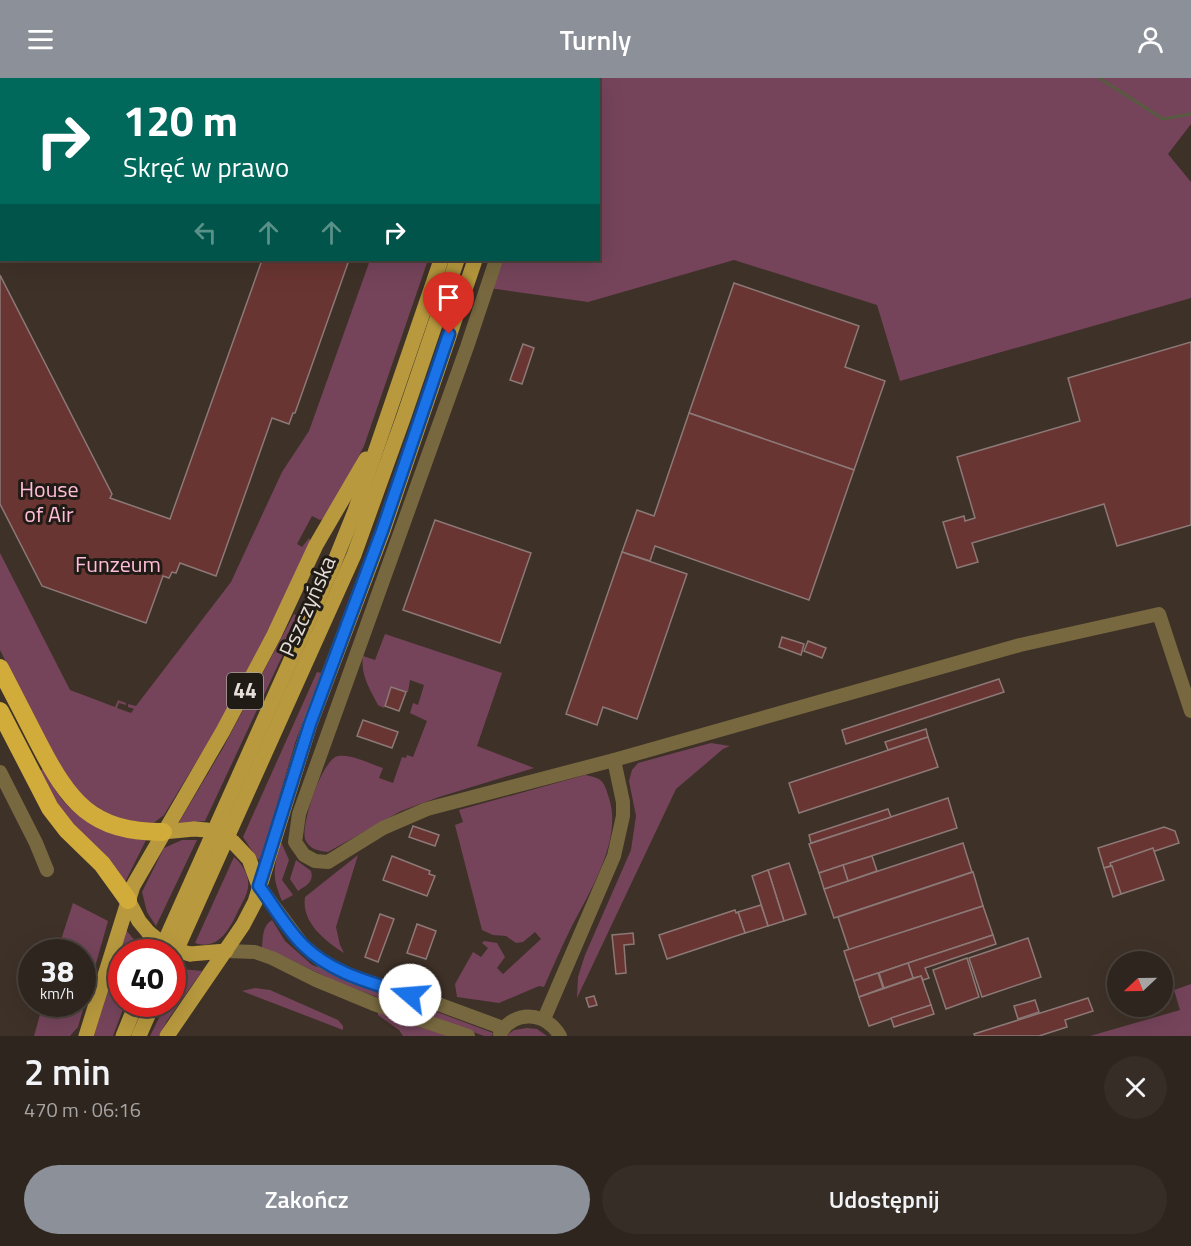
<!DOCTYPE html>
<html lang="pl">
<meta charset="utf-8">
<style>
body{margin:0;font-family:"Titillium Web",sans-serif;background:#362d27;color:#f1f3f6;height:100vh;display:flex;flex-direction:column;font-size:22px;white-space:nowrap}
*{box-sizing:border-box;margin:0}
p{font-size:20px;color:#a7a5a4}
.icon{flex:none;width:33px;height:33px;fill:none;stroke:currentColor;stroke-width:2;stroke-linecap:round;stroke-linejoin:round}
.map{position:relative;height:958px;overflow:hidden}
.drawer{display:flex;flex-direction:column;background:#2e251e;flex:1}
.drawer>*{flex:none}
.top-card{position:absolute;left:0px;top:0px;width:600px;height:183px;box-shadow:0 6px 24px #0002,0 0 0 2px #49423c;background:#00695c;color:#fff;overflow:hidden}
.needle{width:39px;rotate:248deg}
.fabs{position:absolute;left:1107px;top:873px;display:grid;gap:12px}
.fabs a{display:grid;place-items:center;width:66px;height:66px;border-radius:50%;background:#2e251e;box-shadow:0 6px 24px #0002,0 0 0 2px #49423c;font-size:30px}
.speed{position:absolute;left:18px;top:861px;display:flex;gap:12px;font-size:30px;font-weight:700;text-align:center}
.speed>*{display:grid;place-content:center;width:78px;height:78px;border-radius:50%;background:#2e251e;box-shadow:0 6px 24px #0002,0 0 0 2px #49423c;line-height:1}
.speed small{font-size:15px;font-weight:400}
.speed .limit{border:9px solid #d22;background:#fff;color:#111}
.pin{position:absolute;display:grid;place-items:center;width:51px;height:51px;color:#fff;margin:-62px -26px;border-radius:50% 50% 50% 0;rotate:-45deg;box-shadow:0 0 6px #0007}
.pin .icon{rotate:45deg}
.me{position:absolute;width:66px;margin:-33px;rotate:288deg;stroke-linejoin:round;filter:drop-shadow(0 0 4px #0008)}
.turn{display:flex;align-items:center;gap:21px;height:126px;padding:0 24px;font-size:27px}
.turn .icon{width:78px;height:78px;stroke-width:2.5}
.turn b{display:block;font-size:42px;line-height:51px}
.lanes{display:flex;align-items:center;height:57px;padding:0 24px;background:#0003;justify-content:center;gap:30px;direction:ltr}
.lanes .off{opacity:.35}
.round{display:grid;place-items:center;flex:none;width:63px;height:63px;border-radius:32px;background:#362d27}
.headline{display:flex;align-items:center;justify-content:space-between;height:102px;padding:0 24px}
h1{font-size:36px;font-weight:600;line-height:45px}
.cta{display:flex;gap:12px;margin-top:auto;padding:12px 24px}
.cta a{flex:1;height:69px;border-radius:36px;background:#8c9099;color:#fff;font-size:24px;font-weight:600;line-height:69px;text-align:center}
.cta a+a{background:#362d27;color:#f1f3f6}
header{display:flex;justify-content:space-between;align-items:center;height:78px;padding:0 24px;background:#8c9099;color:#fff;font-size:27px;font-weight:600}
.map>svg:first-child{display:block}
.green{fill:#75445b}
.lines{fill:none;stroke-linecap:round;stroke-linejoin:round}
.stream{stroke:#575c40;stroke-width:3}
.building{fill:#693532;stroke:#8c7977;stroke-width:1.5}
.minor{stroke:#77683f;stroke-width:14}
.major{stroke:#b8993e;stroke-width:15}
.highway{stroke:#d2ac3a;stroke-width:18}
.major-bridge{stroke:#b8993e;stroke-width:15}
.route-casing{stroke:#114b97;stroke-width:15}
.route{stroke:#1a73e8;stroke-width:10}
.labels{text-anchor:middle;stroke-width:6;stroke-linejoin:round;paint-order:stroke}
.shield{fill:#211b16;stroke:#aaa39d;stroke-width:1.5}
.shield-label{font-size:21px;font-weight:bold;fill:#e5ddd7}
.park-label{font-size:22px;fill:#ffbdd9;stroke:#211b16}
.street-label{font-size:22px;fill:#e5ddd7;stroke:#211b16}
</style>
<header><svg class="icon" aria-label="menu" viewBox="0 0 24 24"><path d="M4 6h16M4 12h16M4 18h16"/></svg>Turnly<svg class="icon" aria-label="person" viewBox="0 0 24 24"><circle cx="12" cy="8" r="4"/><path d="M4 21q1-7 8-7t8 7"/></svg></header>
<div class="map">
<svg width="1191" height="958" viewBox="0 0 1191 958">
<rect width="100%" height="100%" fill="#3e3128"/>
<g class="green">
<path d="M548,0H1191V46L1168,76L1191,104V220L900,303L877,227L734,182L588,224L489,210L500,182H598V2L548,1Z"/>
<path d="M370,182H428L364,368L326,440L320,442L312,438L297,466L302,469L309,460L313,467L218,648L164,737L151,747L110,738L82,719L58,687L0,572V475L70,612L115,629L118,622L126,625V627L119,625L117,630L131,635L134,631L128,629V626L136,628L231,504L282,394L309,353Z"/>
<path d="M294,536L300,540L205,743L178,746L223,670Z"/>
<path d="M385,556L502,595L477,668L534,690L439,719L401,733L328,774C318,773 309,771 305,761C301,746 322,681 338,678C352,676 370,686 383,690L379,700L393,705L402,679L406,680L407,677L413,679L427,643L410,635L413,625L418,627L424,607L410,602L408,614H406L391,609L384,630L378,627C370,612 360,596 363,578L375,582Z"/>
<path d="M317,594L321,595L296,662L261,780L258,782L243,759Z"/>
<path d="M711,665L730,668L723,671L676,711L577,920L578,899L585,877L631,772L636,738L629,703L632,692L638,685Z"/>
<path d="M43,691C49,700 54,711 60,719C81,746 113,760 146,762L125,804C111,782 91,768 75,748C60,732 50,712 40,693Z"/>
<path d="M585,697C602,700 604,703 609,720C623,763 588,816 569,854C560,872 552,891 544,909L539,908L499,925L457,919L455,906L473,874L481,879L488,870L482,865L484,863L497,865L505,879L497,890L503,896L541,861L535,854L523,864L516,865L506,858L493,857L482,852L455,747L463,744L459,732Z"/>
<path d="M182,762H197L156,848L147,834L142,814L164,770Z"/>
<path d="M281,764L289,782L282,802L293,817L282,823C271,796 274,791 281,764Z"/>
<path d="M358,777L336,849L340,867L344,875C325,863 301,844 305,819Z"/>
<path d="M234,779C241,785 246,792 248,802C250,813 243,823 238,833C230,850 219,873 195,865Z"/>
<path d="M296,782L311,793C314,804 307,807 298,813L290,801Z"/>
<path d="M73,825L108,843L78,949L70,958H34L43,926H82V874H57Z"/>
<path d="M272,842L285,863L312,887L493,955L492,958H484L339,905L283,878L262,870C263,860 262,848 272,842Z"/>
<path d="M126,852L142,871L141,874H122V926H125L113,958H94Z"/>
<path d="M182,891L202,893L167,943L159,958H150L166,926H172L173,911Z"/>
<path d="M1191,906V958H1090L1180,932L1174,912Z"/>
<path d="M255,910L270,912L338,942L343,948V952L242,913Z"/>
<path d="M378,934L448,958H403L399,952L378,937Z"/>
<path d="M527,950L537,951L547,958H506L514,952Z"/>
</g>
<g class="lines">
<path class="stream" d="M1099,0L1163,41L1191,36"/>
</g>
<g class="building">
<path d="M250,0H393L249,2Z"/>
<path d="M262,182H349L295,335H293L289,346L272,340L216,498L180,485L176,495L172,494L169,500L163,498L146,545L42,508L0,426V197L112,416L110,420L170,441Z"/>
<path d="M734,205L859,248L845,289L885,303L854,392L689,335Z"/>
<path d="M1191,264V447L1117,468L1104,426L972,465L978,484L957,490L943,444L964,438L965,443L975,440L957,379L1080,343L1068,300Z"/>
<path d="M523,266L534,270L522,306L510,302Z"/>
<path d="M689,335L854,392L809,522L655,468L650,483L622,474L637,432L654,438Z"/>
<path d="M435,442L531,475L500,565L403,532Z"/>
<path d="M622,474L687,496L637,641L603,629L597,647L566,636Z"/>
<path d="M782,559L804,566L801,577L779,569Z"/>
<path d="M808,563L826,570L822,580L804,573Z"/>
<path d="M999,601L1004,614L846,666L842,652Z"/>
<path d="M391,609L406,614L399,633L385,628Z"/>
<path d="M363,642L398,654L392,670L357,658Z"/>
<path d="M926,651L928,659L888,672L885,664Z"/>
<path d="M928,659L938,689L799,735L789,705Z"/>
<path d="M948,720L957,750L819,795L809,766Z"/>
<path d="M888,731L891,739L811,765L809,757Z"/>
<path d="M413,748L439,757L435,768L409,759Z"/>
<path d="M1164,749L1175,753L1179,765L1104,790L1098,770Z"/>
<path d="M963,765L972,794L834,840L824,811Z"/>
<path d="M1153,770L1164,802L1121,816L1110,785Z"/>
<path d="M392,778L430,793L429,796L435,798L427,818L383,802Z"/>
<path d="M872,778L877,793L848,803L843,787Z"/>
<path d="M789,785L806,836L784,843L768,792Z"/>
<path d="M843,787L848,803L824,811L819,795Z"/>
<path d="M1112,788L1121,816L1113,819L1104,790Z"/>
<path d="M768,792L784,843L768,848L752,798Z"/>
<path d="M973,794L983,828L849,872L838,839Z"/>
<path d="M761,827L768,848L745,855L738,834Z"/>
<path d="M983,828L993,857L854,903L844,873Z"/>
<path d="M735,832L736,835L738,834L745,855L667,881L659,857Z"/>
<path d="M380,836L394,841L378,884L365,879Z"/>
<path d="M417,846L436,853L426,881L407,875Z"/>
<path d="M633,855L634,866L624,867L626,895L616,896L612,857Z"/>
<path d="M993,857L996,866L925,890L929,900L923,902L921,898L913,900L908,885Z"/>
<path d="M1028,860L1041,899L982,919L969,880Z"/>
<path d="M967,880L979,919L946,931L933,892Z"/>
<path d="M908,885L913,900L884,910L879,895Z"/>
<path d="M878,895L883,910L859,919L854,903Z"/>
<path d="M921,898L931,927L869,948L859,919Z"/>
<path d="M594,918L597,927L589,929L586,920Z"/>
<path d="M1088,920L1093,933L1065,942L1067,949L1039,958H975L974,956Z"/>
<path d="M1035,922L1039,934L1018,941L1014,928Z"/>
<path d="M931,927L934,936L894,949L891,940Z"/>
</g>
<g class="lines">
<g class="minor">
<path d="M496,182L467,269L299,736L295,764L304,777L315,783L328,784L383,750L427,731L614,682L1020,567L1159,536L1191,633"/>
<path d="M0,694L36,765L47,792"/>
<path d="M259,808L302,866L323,884L353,899L430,923L503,950"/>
<path d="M226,873L255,874L272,880L316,902L374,926L468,958"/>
<path d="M544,941L614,778L623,738V724L614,682"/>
<path d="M500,956C514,931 547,934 560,958"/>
</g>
<g class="major">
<path d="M502,2L503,0"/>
<path d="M519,2L520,0"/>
<path d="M539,2L540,0"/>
<path d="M163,754L194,751"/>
<path d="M233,764L249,781L259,808"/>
<path d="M128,822L139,843L149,855"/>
<path d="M160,874L332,490L355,433L441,182"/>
<path d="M190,876L226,873"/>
<path d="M172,882L354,477L404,338L457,182"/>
<path d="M86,958L133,808L223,653L274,557L316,467L366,381"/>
<path d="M123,958L136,926"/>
<path d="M139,958L153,926"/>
<path d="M167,958L243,847L255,824L310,646L383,453L475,182"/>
</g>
<g class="highway">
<path d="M0,590C13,615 25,639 38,664C69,724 91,754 163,754"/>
<path d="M0,633L50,730L67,752L102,786L128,822"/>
</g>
<g class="major-bridge">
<path d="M194,751L207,752L233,764"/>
<path d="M149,855L168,870L190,876"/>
</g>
</g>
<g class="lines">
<g class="route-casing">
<path id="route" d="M410,917C373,905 332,896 303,867C286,850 273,827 259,808L310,646L382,453L449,256"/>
</g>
<use href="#route" class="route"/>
</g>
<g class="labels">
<rect class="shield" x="227" y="595" width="36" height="36" rx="4.5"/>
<g class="shield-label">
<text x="245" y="620">44</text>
</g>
<g class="park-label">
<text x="49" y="419">House<tspan x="49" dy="25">of Air</tspan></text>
<text x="118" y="494">Funzeum</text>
</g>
<g class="street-label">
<text transform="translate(307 528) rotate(-66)" y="8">Pszczyńska</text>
</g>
</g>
</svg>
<div class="fabs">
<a><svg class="needle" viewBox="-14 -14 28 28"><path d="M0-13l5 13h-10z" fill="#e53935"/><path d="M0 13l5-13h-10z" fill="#a7a5a4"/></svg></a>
</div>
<div class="speed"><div>38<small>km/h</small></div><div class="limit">40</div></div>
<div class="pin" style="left:449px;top:256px;background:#d93025"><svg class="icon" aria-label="arrive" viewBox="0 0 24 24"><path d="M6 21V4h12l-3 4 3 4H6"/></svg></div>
<svg class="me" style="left:410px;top:917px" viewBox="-20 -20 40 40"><circle r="19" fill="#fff"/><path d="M0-13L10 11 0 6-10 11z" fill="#1a73e8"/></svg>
<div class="top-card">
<div class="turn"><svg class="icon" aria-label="right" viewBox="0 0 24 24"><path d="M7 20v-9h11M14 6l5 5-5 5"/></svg><div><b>120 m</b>Skręć w prawo</div></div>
<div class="lanes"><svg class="icon off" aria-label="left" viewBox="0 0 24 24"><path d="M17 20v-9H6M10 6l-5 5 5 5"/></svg><svg class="icon off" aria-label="ahead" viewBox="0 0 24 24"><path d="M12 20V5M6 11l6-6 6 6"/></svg><svg class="icon off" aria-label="ahead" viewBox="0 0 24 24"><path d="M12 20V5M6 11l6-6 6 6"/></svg><svg class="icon" aria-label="right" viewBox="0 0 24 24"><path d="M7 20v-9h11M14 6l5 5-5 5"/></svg></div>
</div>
</div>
<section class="drawer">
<div class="headline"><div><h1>2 min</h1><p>470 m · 06:16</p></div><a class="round"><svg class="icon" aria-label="close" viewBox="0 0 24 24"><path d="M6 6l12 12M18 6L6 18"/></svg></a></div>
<div class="cta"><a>Zakończ</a><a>Udostępnij</a></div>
</section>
